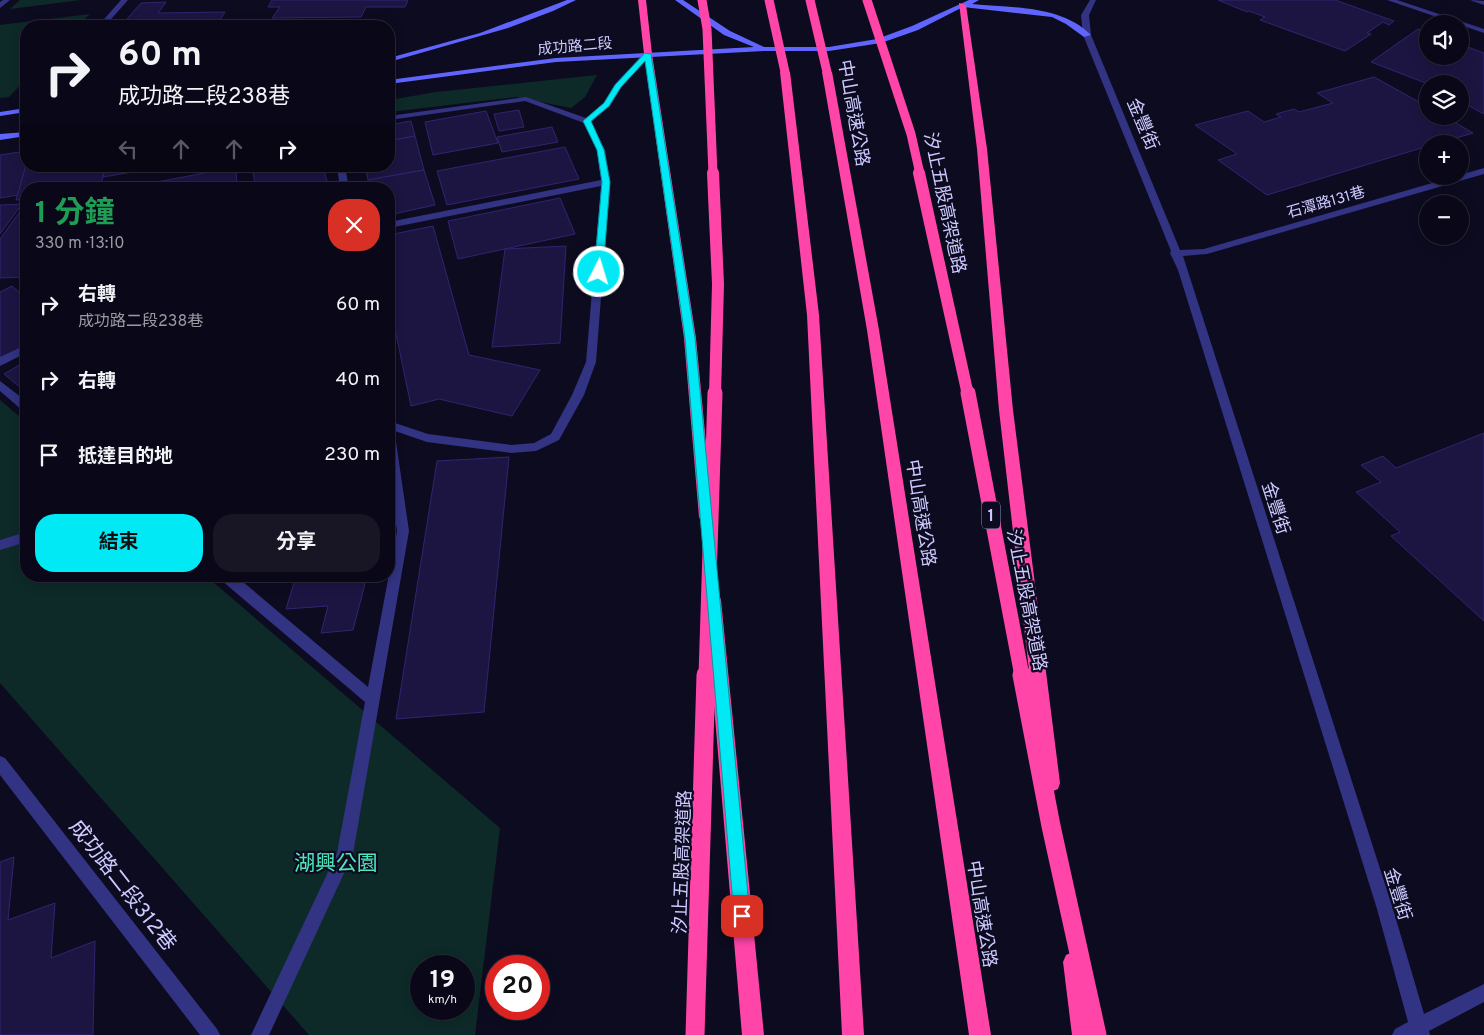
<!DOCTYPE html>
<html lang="zh-TW">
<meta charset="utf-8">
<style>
body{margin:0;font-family:Overpass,"Noto Sans TC",sans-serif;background:#181625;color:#f1f3f6;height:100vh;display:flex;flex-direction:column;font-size:19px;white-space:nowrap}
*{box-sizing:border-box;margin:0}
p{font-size:16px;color:#999aa2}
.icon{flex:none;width:28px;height:28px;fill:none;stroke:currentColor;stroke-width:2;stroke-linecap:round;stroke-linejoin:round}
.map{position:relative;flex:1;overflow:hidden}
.details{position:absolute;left:20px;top:182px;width:375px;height:400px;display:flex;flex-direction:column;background:#0a0818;border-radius:20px;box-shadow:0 2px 12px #0003,0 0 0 1px #2a2937}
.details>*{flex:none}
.guide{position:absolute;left:20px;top:20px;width:375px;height:152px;border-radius:20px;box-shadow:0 2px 12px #0003,0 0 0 1px #2a2937;background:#0a0818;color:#f1f3f6;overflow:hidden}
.buttons{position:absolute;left:1419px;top:15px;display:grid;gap:10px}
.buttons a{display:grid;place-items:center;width:50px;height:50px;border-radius:50%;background:#0a0818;box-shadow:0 2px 12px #0003,0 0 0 1px #2a2937;font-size:25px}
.speed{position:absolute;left:410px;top:955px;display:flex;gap:10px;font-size:25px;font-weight:700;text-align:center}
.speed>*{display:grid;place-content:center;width:65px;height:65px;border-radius:50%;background:#0a0818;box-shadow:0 2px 12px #0003,0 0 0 1px #2a2937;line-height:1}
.speed small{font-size:12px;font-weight:400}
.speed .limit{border:8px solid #d22;background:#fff;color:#111}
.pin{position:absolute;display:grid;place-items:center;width:42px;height:42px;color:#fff;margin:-21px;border-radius:10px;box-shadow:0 2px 8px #0006}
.me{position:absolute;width:55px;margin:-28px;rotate:5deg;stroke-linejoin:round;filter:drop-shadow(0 0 4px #0008)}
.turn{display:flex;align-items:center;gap:18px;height:105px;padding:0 15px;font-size:22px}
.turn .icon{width:65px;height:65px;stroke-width:2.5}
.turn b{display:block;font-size:35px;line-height:42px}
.lanes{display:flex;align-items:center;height:48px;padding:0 15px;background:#0003;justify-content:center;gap:25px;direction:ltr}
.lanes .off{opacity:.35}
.round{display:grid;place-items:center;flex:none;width:52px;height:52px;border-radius:20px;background:#181625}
.head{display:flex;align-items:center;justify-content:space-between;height:85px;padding:0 15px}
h1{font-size:30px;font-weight:700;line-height:38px;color:#1e9e55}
.action{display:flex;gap:10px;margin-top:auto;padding:10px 15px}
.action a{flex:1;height:58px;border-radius:20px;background:#00e9f5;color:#111;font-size:20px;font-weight:700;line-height:58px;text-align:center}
.action a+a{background:#181625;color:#f1f3f6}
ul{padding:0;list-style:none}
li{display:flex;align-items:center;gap:15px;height:75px;padding:0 15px}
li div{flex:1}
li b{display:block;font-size:19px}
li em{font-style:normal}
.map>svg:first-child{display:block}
.green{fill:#0d2a28;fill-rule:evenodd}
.building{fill:#1c1542;stroke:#302570}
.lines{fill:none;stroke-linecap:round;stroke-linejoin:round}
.service{fill:#323383;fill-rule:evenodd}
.minor{fill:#323383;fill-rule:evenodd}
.secondary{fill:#6165ff;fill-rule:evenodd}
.motorway{fill:#ff45a8;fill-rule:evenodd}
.motorway-bridge-far3{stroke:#ff45a8;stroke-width:9}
.motorway-bridge-far2{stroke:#ff45a8;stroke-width:12}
.motorway-bridge-far1{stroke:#ff45a8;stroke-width:15}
.motorway-bridge{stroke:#ff45a8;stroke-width:19}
.route{fill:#00e9f5;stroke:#00979f}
.labels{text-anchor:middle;stroke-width:4.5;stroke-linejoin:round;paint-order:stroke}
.far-street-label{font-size:15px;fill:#cdcaff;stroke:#0d0b20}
.shield{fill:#0d0b20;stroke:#9391bc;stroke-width:1}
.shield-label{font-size:16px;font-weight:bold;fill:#cdcaff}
.street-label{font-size:18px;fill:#cdcaff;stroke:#0d0b20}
.near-park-label{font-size:21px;fill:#4ce8b9;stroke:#0d0b20}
.near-street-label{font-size:21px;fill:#cdcaff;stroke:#0d0b20}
</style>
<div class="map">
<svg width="1484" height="1035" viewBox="0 0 1484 1035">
<rect width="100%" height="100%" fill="#0d0b20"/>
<g class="green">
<path d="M20,0H81L10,9Z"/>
<path d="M90,14L77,26H26V79L9,97L0,98V25Z"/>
<path d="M597,75L585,97L571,108L516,97L389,112V100L436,92Z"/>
<path d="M0,400L26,422V576H206L500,828L475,1035H309L0,683ZM421,966H464V1009H421Z"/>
</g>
<g class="building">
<path d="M272,0H408L405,7H366L361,17L272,18L280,7H268Z"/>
<path d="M1218,0H1335L1394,21L1389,25L1383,22L1367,33L1371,34L1345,51L1260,20L1265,17L1249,11L1247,12Z"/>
<path d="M166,2L158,13L225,12L218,23H205L202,26H121L141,3Z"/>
<path d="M1418,29L1428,33V56H1460V44L1484,53V114L1460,101V84H1428L1371,62Z"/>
<path d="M1374,77L1428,107V116H1444L1473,133L1436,144H1428V146L1267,195L1218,160L1237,154L1195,125L1248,111L1264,122L1281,117L1276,114L1294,109L1299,112L1333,103L1317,93Z"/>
<path d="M519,110L524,127L499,131L494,114Z"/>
<path d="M486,111L498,143L433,155L425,122Z"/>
<path d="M411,121L415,136L389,141V125Z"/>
<path d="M552,127L558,142L502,152L497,137Z"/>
<path d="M415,136L424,170L368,180L365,166H389V141Z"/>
<path d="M565,147L579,179L447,205L437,171Z"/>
<path d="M26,151V165L18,195L0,198V155Z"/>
<path d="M26,165V166H105L101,186L86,189H26V199L16,200Z"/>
<path d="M105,166H128L127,173L103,177Z"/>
<path d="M128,166H157L156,168L127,173Z"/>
<path d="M252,166H283L253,173Z"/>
<path d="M283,166H323L328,185L310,189H256L253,173Z"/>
<path d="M236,167L237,189H120Z"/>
<path d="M424,170L435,205L389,215V189H370L368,180Z"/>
<path d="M560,198L575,234L458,259L448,221Z"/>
<path d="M26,203V277L0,278V239Z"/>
<path d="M22,204L0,234V205Z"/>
<path d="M433,226L469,355L540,370L512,416L439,399L411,406L389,300V235Z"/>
<path d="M566,246L560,343L492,347L505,249Z"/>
<path d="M12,286L26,298V345L0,359V292Z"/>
<path d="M26,361V392L4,374Z"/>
<path d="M1484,433V621L1391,536L1400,532L1356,492L1381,482L1361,465L1383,456L1396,468Z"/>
<path d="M509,457L484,712L396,719L437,461Z"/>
<path d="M296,576H367L353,630L321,633L328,606L286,609Z"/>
<path d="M14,857L8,920L55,903L51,958L95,941L93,1035H0V862Z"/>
</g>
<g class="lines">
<g class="service">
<path d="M3,0H10L0,8V2Z"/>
<path d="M121,0H128L105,26H98Z"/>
<path d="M1471,0L1484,1V5L1472,1Z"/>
<path d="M645,52L652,54L621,87L610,106L591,122L605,150L610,182L596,362L584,395L559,440L536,451L511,453L427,442L389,429V421L428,434L511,445L534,443L551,434L572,395L586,362L601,186L389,228V222L601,180L597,150L584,123L525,101L389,120V116L526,97L586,118L604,103L615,84Z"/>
<path d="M26,345V353L0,366V357Z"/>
<path d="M0,381L26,401V411L22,410L0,391Z"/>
<path d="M389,431L395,435L409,531L353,854L269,1035H251L337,853L365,702L221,580L220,576H236L368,687L397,531L389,475Z"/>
<path d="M0,756L5,758L217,1029L220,1035H200L0,775Z"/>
</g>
<g class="minor">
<path d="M1090,0H1096L1089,15L1091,35L1180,250L1204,249L1484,168V174L1207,254L1183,256L1393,909L1424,1014L1484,984V1002L1429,1031L1430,1035H1392L1395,1029L1408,1022L1377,909L1178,270L1170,253L1171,251L1083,35L1081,15Z"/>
<path d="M1387,0H1397L1484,29V33Z"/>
<path d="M337,166H345L349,189H340Z"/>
<path d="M26,532V542L0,550V540Z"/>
</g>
<g class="secondary">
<path d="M567,0H576L553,11L508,28L389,62V58L480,33Z"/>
<path d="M675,0H683L730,31L764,47H829L877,39L912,26L969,0H979L972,4C1011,8 1061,5 1091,35L1084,37L1066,24L1052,17L963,7L918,30L881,43L829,51H764L556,62L389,84V80L556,58L754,47L724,35Z"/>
<path d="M26,108V112L0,116V112Z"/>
<path d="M26,132V136L0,140V134Z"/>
</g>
<g class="motorway">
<path d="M638,0H646L652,54L696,338L713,517L711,521L706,523L701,521L699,517L684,338L644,54Z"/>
<path d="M959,3L966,5L987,149L1013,410L1060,783L1058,789L1051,792L1044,789L1042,783L999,410L977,149Z"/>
<path d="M785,69L790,72L819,315L864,1035H842L807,315L780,72Z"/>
<path d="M827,69L832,72L879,330L991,1035H969L867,330L822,72Z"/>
<path d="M713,593L719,595L721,600L764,1035H742L705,600L707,595Z"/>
<path d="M1073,952L1080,955L1083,962L1094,1035H1072L1063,962L1066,955Z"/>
</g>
<g class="motorway-bridge-far3">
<path d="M702,0L707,29L713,174"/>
<path d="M769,0L785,72"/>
<path d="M810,0L827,72"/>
<path d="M867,0L911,134L920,174"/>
</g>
<g class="motorway-bridge-far2">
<path d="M713,173L718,284L715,395"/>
<path d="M919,173L968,395"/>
</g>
<g class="motorway-bridge-far1">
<path d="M968,393L1022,676"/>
<path d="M706,676L715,393"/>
</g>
<g class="motorway-bridge">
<path d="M1022,675L1051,826L1097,1035"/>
<path d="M695,1035L706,675"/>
</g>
</g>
<path class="route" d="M645,53L651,54L695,338L750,916L747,921L742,923L736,921L734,916L685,338L645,61L621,87L609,106L591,121L604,150L610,182L603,272L599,275L594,272L602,182L597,150L583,121L604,103L615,85Z"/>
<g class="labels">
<g class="far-street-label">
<text transform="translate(575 46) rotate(-5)" y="5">成功路二段</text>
<text transform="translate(1326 202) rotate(-16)" y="5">石潭路131巷</text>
</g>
<rect class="shield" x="982" y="501.5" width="18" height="27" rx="4"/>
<g class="shield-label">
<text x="991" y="521">1</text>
</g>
<g class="street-label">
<text transform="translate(854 113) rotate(80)" y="6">中山高速公路</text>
<text transform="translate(1143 124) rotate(67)" y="6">金豐街</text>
<text transform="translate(945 203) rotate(78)" y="6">汐止五股高架道路</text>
<text transform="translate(1276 508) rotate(72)" y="6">金豐街</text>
<text transform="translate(921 513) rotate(81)" y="6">中山高速公路</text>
<text transform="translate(1027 600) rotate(79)" y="6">汐止五股高架道路</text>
<text transform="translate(682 862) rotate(-88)" y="6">汐止五股高架道路</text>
<text transform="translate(1398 894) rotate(73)" y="6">金豐街</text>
<text transform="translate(982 914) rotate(81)" y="6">中山高速公路</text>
</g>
<g class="near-park-label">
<text x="336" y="870">湖興公園</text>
</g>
<g class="near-street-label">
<text transform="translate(123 885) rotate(52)" y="7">成功路二段312巷</text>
</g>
</g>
</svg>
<div class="buttons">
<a><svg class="icon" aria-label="sound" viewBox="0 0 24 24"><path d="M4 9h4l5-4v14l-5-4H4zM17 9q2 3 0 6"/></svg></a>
<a><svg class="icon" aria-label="layers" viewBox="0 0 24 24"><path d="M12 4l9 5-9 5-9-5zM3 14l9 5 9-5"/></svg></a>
<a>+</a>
<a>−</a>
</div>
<div class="speed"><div>19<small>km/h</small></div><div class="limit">20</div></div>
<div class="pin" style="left:742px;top:916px;background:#d93025"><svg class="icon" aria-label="arrive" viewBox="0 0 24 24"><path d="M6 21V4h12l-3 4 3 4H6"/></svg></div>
<svg class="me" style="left:599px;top:272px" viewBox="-20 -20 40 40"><circle r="17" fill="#00e9f5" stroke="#fff" stroke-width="3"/><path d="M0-11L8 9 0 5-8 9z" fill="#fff"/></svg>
<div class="guide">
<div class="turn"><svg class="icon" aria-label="right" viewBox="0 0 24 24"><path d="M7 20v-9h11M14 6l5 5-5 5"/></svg><div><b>60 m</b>成功路二段238巷</div></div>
<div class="lanes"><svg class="icon off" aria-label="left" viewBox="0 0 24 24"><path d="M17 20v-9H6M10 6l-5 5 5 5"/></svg><svg class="icon off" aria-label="ahead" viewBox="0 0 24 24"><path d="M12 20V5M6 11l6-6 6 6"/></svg><svg class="icon off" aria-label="ahead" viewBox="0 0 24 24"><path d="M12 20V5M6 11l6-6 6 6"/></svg><svg class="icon" aria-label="right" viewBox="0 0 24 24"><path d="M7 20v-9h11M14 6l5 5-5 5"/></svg></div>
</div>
<section class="details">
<div class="head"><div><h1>1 分鐘</h1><p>330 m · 13:10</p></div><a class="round" style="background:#d93025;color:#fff"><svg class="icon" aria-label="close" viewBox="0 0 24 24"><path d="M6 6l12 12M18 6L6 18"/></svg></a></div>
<ul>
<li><svg class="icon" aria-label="right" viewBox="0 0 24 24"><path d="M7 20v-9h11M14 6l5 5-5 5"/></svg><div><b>右轉</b><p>成功路二段238巷</p></div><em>60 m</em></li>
<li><svg class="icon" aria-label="right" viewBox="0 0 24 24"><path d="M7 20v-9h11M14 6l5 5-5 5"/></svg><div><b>右轉</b></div><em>40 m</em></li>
<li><svg class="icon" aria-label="arrive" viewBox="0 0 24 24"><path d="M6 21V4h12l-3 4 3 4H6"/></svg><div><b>抵達目的地</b></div><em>230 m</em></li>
</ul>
<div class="action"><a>結束</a><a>分享</a></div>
</section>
</div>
